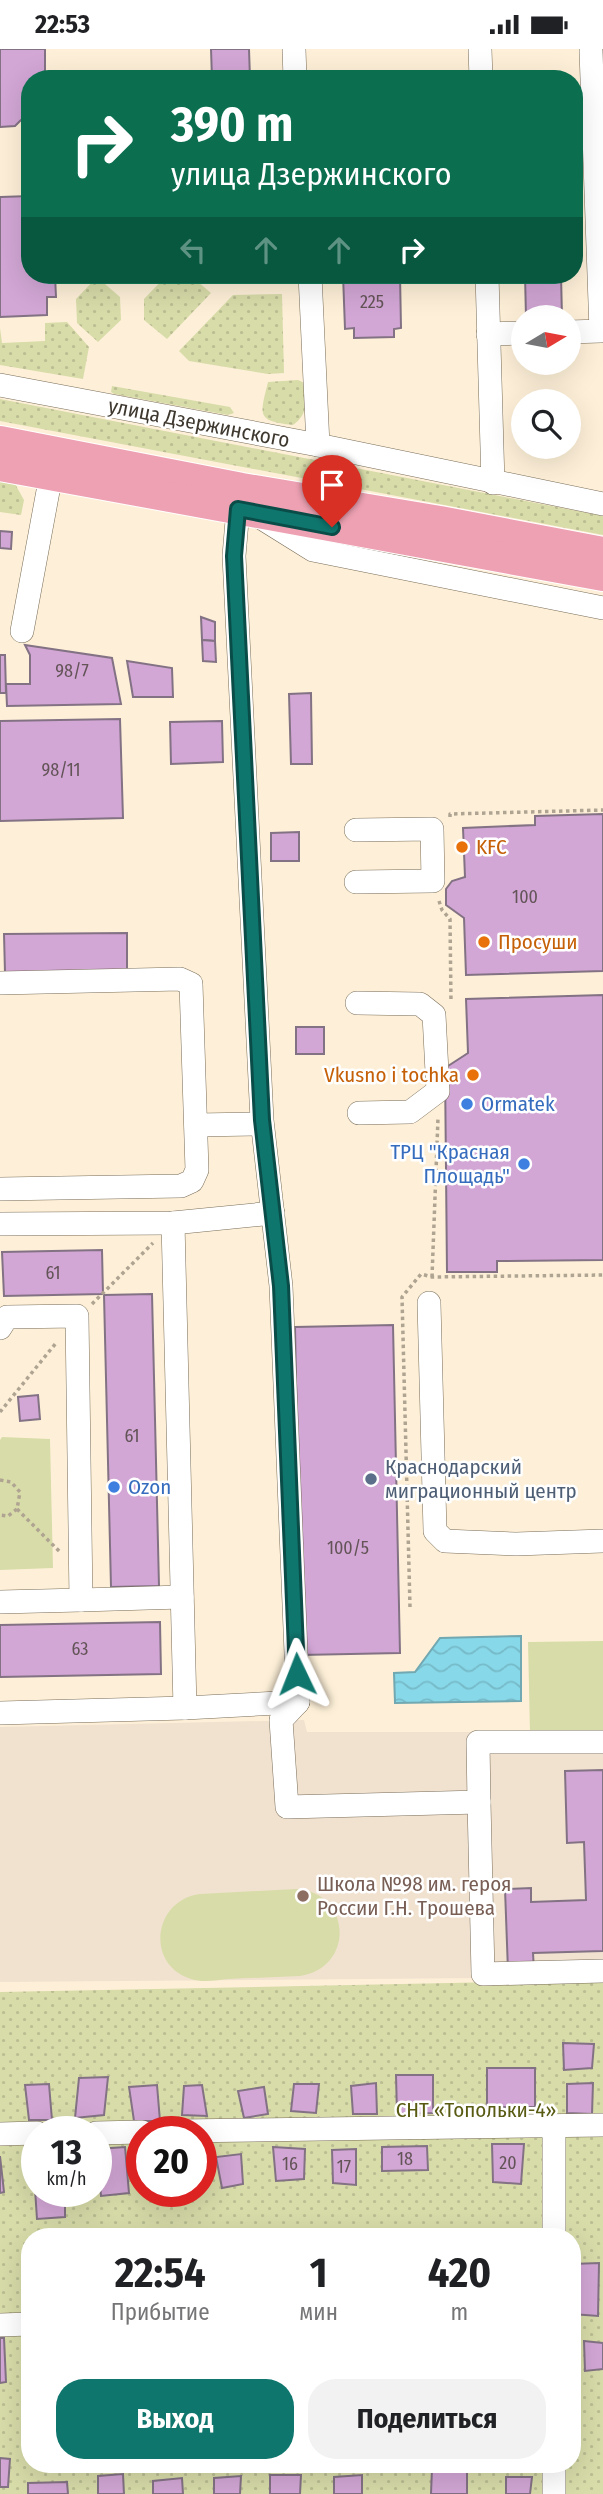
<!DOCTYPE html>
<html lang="ru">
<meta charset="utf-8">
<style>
body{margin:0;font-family:"Fira Sans Condensed",sans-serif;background:#f2f2f2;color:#202124;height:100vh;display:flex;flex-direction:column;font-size:26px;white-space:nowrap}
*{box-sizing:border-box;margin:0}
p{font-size:23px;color:#757577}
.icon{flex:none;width:38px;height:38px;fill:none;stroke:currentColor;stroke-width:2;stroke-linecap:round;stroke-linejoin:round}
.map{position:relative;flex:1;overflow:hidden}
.details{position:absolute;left:21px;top:2179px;width:560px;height:245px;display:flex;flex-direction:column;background:#fff;border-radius:28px;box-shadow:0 7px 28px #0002}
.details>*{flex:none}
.hud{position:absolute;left:21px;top:21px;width:562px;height:214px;border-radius:28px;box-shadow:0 7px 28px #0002;background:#0b6e4f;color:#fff;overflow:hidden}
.needle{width:46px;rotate:80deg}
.controls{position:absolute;left:511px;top:256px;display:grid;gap:14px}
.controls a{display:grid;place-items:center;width:70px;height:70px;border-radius:50%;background:#fff;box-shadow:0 7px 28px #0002;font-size:35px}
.speed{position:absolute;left:21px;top:2067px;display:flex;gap:14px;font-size:35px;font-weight:700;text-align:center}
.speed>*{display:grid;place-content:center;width:91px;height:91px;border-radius:50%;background:#fff;box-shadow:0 7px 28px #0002;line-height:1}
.speed small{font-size:18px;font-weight:400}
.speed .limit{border:10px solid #d22;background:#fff;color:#111}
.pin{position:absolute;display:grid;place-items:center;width:60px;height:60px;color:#fff;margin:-72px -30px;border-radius:50% 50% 50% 0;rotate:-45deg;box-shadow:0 0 7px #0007}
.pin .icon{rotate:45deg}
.me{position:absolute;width:77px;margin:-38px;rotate:358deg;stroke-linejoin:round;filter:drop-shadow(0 0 5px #0008)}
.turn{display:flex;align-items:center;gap:24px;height:147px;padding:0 35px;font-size:32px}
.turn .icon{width:91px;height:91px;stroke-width:2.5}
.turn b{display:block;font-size:49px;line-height:60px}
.lanes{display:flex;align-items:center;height:66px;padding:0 35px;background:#0003;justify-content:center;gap:35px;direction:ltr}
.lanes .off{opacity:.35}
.eta{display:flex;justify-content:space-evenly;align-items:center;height:119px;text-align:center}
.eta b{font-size:42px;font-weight:700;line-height:49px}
.action{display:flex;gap:14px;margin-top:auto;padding:14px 35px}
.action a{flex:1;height:80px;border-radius:28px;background:#0f766e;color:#fff;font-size:28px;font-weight:700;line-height:80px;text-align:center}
.action a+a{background:#f2f2f2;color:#202124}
.status{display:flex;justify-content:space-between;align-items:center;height:49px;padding:0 35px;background:#fff;direction:ltr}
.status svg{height:19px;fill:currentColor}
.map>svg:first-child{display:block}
.education{fill:#f1e2d0}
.grass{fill:url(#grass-dots);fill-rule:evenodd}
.park{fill:#d8dca9}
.water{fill:url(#water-waves);stroke:#71a8b1;stroke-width:2}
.building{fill:#d2a6d5;stroke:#837284;stroke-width:2}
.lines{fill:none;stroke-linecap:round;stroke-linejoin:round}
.minor-casing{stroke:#796d59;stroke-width:24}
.major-casing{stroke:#fff;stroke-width:32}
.path{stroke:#afa492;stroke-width:3.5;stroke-dasharray:3.5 3.5;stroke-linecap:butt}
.minor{stroke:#fff;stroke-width:23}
.major{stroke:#eea1b3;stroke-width:30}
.route-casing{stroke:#0a4d48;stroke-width:18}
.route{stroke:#0f766e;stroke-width:12}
.food-dot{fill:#e8710a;stroke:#fff;stroke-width:2.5}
.shop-dot{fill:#3f7fe0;stroke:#fff;stroke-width:2.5}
.service-dot{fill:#5c6f8a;stroke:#fff;stroke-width:2.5}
.education-dot{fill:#8d6e63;stroke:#fff;stroke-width:2.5}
.labels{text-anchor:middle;stroke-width:5;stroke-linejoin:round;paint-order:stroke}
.number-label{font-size:18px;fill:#635458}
.street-label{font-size:21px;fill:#3e382f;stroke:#fff}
.food-label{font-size:21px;fill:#c56008;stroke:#fff;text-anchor:start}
.shop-label{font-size:21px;fill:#366cbe;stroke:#fff;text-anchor:start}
.service-label{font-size:21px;fill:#4e5e75;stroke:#fff;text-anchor:start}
.education-label{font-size:21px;fill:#785e54;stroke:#fff;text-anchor:start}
.park-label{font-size:21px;fill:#595b13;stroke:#fff}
</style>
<div class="status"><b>22:53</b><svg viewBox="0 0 49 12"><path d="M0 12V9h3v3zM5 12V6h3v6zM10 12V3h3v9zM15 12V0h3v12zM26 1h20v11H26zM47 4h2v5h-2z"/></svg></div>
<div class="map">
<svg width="603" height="2445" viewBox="0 0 603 2445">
<defs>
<pattern id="grass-dots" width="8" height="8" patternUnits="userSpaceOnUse" patternTransform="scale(1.75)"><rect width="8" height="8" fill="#d8dca9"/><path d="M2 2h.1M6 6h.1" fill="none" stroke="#babe92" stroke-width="1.8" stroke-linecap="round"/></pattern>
<pattern id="water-waves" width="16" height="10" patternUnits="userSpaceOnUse" patternTransform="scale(1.75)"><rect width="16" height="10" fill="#87d8e9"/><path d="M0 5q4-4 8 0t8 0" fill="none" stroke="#76bac8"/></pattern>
</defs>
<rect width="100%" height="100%" fill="#fef0d8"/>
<path class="education" d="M304,1671L307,1683H603V1928L0,1933V1678Z"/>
<g class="grass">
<path d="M167,226H190L211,244L167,290L144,271V250Z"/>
<path d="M211,226H257V231H216Z"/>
<path d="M97,228L120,248L121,271L98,293L77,274L76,250Z"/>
<path d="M282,245L284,324L268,325L189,312L179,302L233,246Z"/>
<path d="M67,273L89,298L83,330L0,316V279L2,294L45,292V274Z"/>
<path d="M298,331L305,334C307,351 308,366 293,376C256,372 260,366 268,333Z"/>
<path d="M112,337L230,358L234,364L228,366L114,345L111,343Z"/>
<path d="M0,350L603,467V486L0,372Z"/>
<path d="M0,431L14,433L24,451L21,466L0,463Z"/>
<path d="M603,1931V2445H0V1943ZM37,2082H96V2142H37ZM142,2082H201V2142H142ZM30,2188H572V2415H30Z"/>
</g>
<g class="park">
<path d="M2,1388L50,1390L53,1519L0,1521V1391Z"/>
<path d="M603,1592V1683L530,1685L528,1593Z"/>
<path d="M296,1840C352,1843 355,1919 300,1927C276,1928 253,1929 229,1930C217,1931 203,1934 191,1930C145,1916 153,1851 200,1845Z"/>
</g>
<path class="water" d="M521,1587V1652L395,1654L394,1624L415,1623L440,1589Z"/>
<g class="building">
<path d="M0,0H45V30H30V62L15,77L0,78Z"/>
<path d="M211,0H249L250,30H212Z"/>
<rect x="519" y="23" width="39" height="7"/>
<path d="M30,147V226H55L56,248H47V266L0,268V148Z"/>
<path d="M343,226H400L401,279L394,280V288L354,289V279L345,280Z"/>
<path d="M525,226H561L562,268H526Z"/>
<path d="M0,482L12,483L11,500L0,499Z"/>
<path d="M201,568L215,573V592L202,591Z"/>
<path d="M202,591L215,592L216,613L203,612Z"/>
<path d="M25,596L112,609L121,655L7,657L6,635H30V606Z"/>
<path d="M0,606H5L6,644H0Z"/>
<path d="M127,612L172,619L173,648H133Z"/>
<path d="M311,644L312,715H291L289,645Z"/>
<path d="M120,670L123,769L0,772V672Z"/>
<path d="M222,672L223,713L171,715L170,673Z"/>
<path d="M603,765V922L466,926L464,869L446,856V840L452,832L465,828L463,779L535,776V767Z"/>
<path d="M299,783V812H271V784Z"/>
<path d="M127,884V922L5,924L4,885Z"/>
<path d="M603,946V1211L497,1212V1223H447L445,1019L468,1004L466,950Z"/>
<rect x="296" y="978" width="28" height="27"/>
<path d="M102,1201L103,1245L4,1247L2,1203Z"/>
<path d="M152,1245L159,1537L111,1538L104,1246Z"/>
<path d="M393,1276L400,1604L301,1606L295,1278Z"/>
<path d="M38,1346L40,1370L20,1372L18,1348Z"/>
<path d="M160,1573L161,1625L0,1628V1576Z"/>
<path d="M603,1721V1902L533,1904L534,1921L508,1922L505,1840L531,1839V1853L586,1851L584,1793L567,1794L565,1722Z"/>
<path d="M563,1994L594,1995L592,2019L564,2021Z"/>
<rect x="487" y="2019" width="48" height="39"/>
<path d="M396,2026H433V2064L397,2065Z"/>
<path d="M108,2028L104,2066L75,2069L79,2029Z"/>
<path d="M376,2034L377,2065H353L351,2037Z"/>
<path d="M593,2034L592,2065L567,2064V2035Z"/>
<path d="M49,2035L52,2071H29L25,2036Z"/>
<path d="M294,2035H319L316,2064L291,2062Z"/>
<path d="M157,2036L160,2072H134L129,2038Z"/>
<path d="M202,2036L207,2067L182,2066L184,2037Z"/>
<path d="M264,2038L268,2065L244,2069L238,2042Z"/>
<path d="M492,2095H524L521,2135L493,2133Z"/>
<path d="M427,2097L428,2121L382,2122V2098Z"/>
<path d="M125,2098L129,2144L101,2147L97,2100Z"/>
<path d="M273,2098L305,2100L304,2130L276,2132Z"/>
<path d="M356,2100V2136L333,2134L332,2101Z"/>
<path d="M241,2105L243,2135L222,2139L216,2108Z"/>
<path d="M0,2107L4,2143L0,2144Z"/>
<path d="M34,2125H37V2142H65V2168L37,2170Z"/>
<path d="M300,2184V2188H270V2185Z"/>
<path d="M463,2184L484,2186V2188H463Z"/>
<path d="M599,2214L598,2267L572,2265V2215Z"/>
<path d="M0,2289H4L6,2333L0,2334Z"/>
<path d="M584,2292L603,2294V2320L585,2322Z"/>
<rect x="25" y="2301" width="5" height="35"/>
<path d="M0,2409L10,2410L8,2438H0Z"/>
<path d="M467,2418V2445H431L432,2419Z"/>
<path d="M123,2425L124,2445H98V2427Z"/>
<path d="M270,2426H301L300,2445H270Z"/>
<path d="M362,2426V2445H334V2428Z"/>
<path d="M241,2427L240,2445H214V2429Z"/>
<path d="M506,2428H532L530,2445H506Z"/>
<path d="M182,2429L183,2445H153V2432Z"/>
<path d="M67,2433L68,2445H28V2434Z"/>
</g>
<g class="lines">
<g class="minor-casing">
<g id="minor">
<path d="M294,0L295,30"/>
<path d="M480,0L481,30"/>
<path d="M310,226L318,396"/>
<path d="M487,226L493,434"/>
<path d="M569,283L601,282L591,2"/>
<path d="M488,285L523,284"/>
<path d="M0,336L318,396L603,455"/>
<path d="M238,460L234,507L262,1071L281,1237L298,1653L281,1671L287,1758L479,1753L478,1693H603"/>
<path d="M260,468L313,501L603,559"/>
<path d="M22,582L51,426"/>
<path d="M356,781L432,780L433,832L356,833"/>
<path d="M0,934L180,930L191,935L197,1121L192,1132L181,1137L0,1140"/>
<path d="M357,954L420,955L434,966L438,1042L410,1063L359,1064"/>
<path d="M196,1076L262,1075"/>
<path d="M173,1174L185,1659"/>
<path d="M0,1175L173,1174L273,1164"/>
<path d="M429,1254L435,1482L445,1492L516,1495L603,1492"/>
<path d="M0,1279L7,1268L77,1267L81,1551L0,1553"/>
<path d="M81,1551L182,1548"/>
<path d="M0,1664L185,1659L298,1653"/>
<path d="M479,1753L483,1925L603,1922"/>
<path d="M554,2078V2188"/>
<path d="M179,2082L603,2076"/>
<path d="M96,2084L142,2083"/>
<path d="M0,2085L37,2084"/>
<path d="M0,2276L30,2275"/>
<path d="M554,2445V2415"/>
</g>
</g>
<g class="major-casing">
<g id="major">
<path d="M0,392L242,439L440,472L603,503"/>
<path d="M0,417L603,527"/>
</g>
</g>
<g class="path">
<path d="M450,768V765L603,761"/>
<path d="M439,852L442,861L450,870L451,953"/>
<path d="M432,1228L438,1069"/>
<path d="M92,1255L153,1194"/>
<path d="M0,1363L56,1294"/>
<path d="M0,1431L11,1433L20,1443L17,1460L8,1467L0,1466"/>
<path d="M17,1460L60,1503"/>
<path d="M410,1558L402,1248L421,1225L432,1228L603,1226"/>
</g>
<use href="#minor" class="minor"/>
<use href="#major" class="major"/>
</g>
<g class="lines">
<g class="route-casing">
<path id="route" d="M297,1625L281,1237L262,1071L234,507L238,460L332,478"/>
</g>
<use href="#route" class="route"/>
</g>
<g class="food-dot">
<circle cx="462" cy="798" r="7"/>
<circle cx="484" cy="893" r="7"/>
<circle cx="473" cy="1026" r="7"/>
</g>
<g class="shop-dot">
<circle cx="467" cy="1055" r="7"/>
<circle cx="524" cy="1115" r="7"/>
<circle cx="114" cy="1438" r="7"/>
</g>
<circle class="service-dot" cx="371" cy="1430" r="7"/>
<circle class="education-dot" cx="303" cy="1847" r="7"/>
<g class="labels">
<g class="number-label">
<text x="372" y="259">225</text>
<text x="72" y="628">98/7</text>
<text x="61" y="727">98/11</text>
<text x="525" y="854">100</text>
<text x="53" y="1230">61</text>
<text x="132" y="1393">61</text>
<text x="348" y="1505">100/5</text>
<text x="80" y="1606">63</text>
<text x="405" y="2116">18</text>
<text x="508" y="2120">20</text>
<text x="290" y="2121">16</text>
<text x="344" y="2124">17</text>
</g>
<g class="street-label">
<text transform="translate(199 374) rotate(11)" y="7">улица Дзержинского</text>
</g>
<g class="food-label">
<text x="476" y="805">KFC</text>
<text x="498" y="900">Просуши</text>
<text x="459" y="1033" text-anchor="end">Vkusno i tochka</text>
</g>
<g class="shop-label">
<text x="481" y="1062">Ormatek</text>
<text x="510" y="1110" text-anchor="end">ТРЦ "Красная<tspan x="510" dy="24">Площадь"</tspan></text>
<text x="128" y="1445">Ozon</text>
</g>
<g class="service-label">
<text x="385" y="1425">Краснодарский<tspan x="385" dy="24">миграционный центр</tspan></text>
</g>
<g class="education-label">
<text x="317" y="1842">Школа №98 им. героя<tspan x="317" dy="24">России Г.Н. Трошева</tspan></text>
</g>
<g class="park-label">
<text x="476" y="2068">СНТ «Топольки-4»</text>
</g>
</g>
</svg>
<div class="controls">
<a><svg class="needle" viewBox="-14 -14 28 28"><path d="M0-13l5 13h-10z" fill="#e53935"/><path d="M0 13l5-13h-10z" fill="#757577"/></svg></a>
<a><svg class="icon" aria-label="search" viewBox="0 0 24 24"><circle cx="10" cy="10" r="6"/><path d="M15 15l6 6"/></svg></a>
</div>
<div class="speed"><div>13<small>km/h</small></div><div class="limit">20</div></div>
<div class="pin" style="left:332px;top:478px;background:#d93025"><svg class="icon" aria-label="arrive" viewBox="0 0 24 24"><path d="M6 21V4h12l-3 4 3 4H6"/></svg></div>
<svg class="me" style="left:297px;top:1625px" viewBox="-20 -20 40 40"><path d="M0-17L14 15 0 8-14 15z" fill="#0f766e" stroke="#fff" stroke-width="4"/></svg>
<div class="hud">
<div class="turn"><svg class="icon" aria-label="right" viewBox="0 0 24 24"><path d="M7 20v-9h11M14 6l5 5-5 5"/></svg><div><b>390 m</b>улица Дзержинского</div></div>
<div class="lanes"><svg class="icon off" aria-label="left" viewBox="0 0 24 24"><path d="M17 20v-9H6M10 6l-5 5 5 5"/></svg><svg class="icon off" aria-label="ahead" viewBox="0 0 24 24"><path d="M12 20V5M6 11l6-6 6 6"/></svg><svg class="icon off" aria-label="ahead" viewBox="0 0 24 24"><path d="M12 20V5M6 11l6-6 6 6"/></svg><svg class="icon" aria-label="right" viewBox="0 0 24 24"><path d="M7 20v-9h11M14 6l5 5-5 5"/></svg></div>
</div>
<section class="details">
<div class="eta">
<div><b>22:54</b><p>Прибытие</p></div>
<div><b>1</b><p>мин</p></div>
<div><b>420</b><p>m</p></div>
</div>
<div class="action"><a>Выход</a><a>Поделиться</a></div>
</section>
</div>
